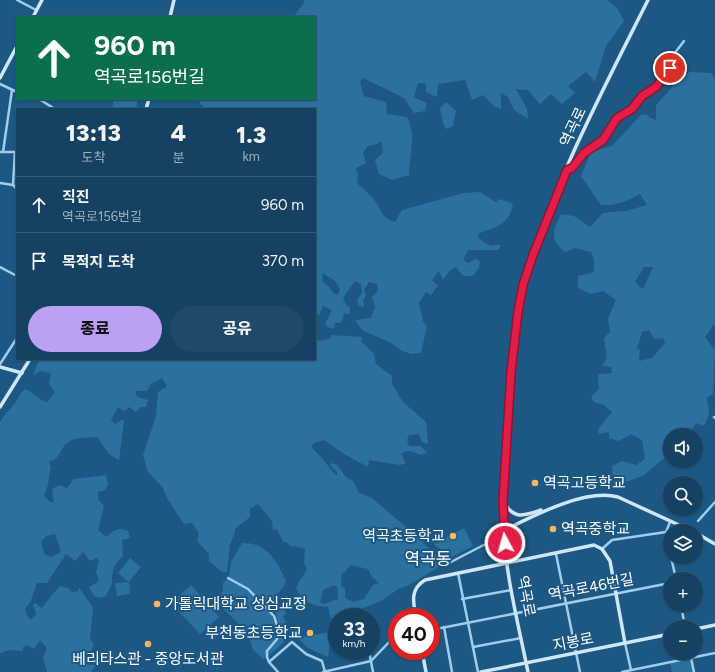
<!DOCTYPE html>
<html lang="ko">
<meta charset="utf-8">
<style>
body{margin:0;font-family:Figtree,"Noto Sans KR",sans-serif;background:#1e4968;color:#f1f3f6;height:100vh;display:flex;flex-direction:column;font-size:15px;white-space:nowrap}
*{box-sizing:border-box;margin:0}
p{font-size:13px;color:#9db0be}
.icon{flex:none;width:22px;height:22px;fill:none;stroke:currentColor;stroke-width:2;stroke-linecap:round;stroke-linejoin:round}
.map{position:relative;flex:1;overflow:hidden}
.sheet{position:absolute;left:16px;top:108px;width:300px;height:252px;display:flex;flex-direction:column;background:#154262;border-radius:0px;box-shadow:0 1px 3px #0004,0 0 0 1px #345b77}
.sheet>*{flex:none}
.banner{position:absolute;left:16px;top:16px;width:300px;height:84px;border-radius:0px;box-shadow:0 1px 3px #0004,0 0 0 1px #345b77;background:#0b6e4f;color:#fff;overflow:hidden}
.buttons{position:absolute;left:663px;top:428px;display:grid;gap:8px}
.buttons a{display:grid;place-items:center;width:40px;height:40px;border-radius:50%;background:#154262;box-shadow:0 1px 3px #0004,0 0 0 1px #345b77;font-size:20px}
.speed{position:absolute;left:328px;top:608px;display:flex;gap:8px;font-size:20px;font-weight:700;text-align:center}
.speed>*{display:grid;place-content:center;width:52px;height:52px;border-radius:50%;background:#154262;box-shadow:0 1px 3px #0004,0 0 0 1px #345b77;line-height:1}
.speed small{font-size:10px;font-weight:400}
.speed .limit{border:6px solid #d22;background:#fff;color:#111}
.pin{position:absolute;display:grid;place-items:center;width:34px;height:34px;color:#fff;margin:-17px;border:2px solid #fff;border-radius:50%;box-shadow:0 1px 4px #0007}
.me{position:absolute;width:44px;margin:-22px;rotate:354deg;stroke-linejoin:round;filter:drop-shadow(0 0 3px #0008)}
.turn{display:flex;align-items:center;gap:14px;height:84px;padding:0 12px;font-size:18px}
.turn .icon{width:52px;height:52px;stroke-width:2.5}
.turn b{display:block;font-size:28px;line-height:34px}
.eta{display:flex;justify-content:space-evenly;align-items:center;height:68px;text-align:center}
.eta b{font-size:24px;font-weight:800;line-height:28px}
.button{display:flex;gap:8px;margin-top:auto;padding:8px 12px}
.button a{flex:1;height:46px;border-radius:24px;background:#bca0f2;color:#111;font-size:16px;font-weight:800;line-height:46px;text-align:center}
.button a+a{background:#1e4968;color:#f1f3f6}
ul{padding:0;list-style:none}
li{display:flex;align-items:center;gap:12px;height:56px;padding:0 12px;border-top:1px solid #345b77}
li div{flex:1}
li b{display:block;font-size:15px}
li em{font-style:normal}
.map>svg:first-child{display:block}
.green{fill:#2b71a0;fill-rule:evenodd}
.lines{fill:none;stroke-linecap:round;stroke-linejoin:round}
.street{stroke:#a1cdea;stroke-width:2.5}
.secondary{stroke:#cde6f8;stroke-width:3.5}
.route-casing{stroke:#92132f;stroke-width:10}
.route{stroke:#e11d48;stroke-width:7}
.poi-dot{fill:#fbb75e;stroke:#1c5883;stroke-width:1.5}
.labels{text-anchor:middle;stroke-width:4;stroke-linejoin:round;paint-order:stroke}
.street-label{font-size:15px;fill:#fff;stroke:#1c5883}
.poi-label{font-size:15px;fill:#fff;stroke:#1c5883;text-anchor:start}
.quarter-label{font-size:17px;fill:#fff;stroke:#1c5883}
</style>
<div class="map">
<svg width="715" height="672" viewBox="0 0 715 672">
<rect width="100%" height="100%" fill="#1c5883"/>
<g class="green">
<path d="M304,0H607L617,8L624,21L606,46L595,82L586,72L568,86L575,93L562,104L551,94L540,104L528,90L516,89L527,109L528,119L514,110L508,97L501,93V109L494,106L483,95L472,100L465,80L438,84L437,97L426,92V84L418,83L414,97L427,103L425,111L414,113L404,98L363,78L360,82L364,96L386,102L387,114L407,117C417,136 409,154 409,175L392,180L379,174L375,160L383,153L382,143L380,141L377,144L368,146L363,153L366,163L356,168L358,176L357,183C363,189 371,195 376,202C383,212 381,218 395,222L402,210L464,193L480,192L497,203L498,199L510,202L513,205C508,225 497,227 479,233L478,237C484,242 490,249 498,244L501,246L498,250H468L463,260L468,263L476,259L480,262L479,268L473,276H463L456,267L450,270L443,280L439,271L432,280L437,285L439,284L431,295L426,292L419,303L423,321L427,326L421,353L412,354L402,351L391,343L362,330L355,320L371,318L375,307L372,297L378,291L377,284L369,282L364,290L366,295L363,301L364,307L359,306L357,300L362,293L361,284L355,281L343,298L347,306L350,307V314L344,313L343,319L340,323H335L334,329L328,327L325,324L332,310L323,306L319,315L315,314V109H205L197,99H315V17H293L304,3ZM322,273L334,280L340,289L338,295L334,294L328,286L323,282Z"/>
<path d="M689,72L711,73L715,80V323L705,337L715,350L713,394L707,397L709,414L704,426L696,423L688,435H670V453L643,476L614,486L612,466L622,461L636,465L645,459L642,440L631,434L619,441L609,438V432L599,434L598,429L612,412L604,405L594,402L591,397L599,389L598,374L612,373L611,367L602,366L607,358L604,338L610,332L608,319L616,300L603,291L591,294L578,288V276L594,272V260L591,252L576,248L565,252C549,239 553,230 561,214L574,216L590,227L603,213L626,211L647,205L640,194C628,201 615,206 601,205L581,176L591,152L612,146L641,115L646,114L650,118L656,120V105L674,85ZM644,267H653L643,289L635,282ZM649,330L654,339L663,338L665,343L652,358L639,361L640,349H637L642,332Z"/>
<path d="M114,99H138L136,109H112Z"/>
<path d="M446,102L456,111L453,126L446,129L443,124L440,108Z"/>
<path d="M331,335L362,337L361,341L374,354L376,364L392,376V384L403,402L426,422L428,444L422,442L419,434L409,435L407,440L409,446H420L427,452L421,455C414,452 407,448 401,454L406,463L400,465L369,460L368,467L344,454L324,440L314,443L311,447C322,456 327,466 337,476V472L330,465L332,463L337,465L346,477L353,481L359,493L372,498L413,533L437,556L439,567L407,586L398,589L383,600L341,617L331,619L328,607L318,606L304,601L296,588C299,580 304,576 307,569L304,563L305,549L298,547L290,546L288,543L283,541L277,529L273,530L272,521L258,504L250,509V517L235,529V533L230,544L227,572H222L209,561V554L197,541L199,533L192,523L184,524L167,498L163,488L148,472L143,455L156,416L158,392L167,386L162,378L151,384L147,391H135L137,397L148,400L146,407H141L136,412L129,407L125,411L118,407L111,420L115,424L123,419L124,421L119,460L109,454L97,437C87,438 74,436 66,444C57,453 64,455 49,462L51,468C48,477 49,488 44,495L49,501L54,503L52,489L59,485L67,488L74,479L106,475L108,484L105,490L98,492V499L104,506L98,530L106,537C113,531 118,526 128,531L130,538L122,540L123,556C114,564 112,571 112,581C112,586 108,591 106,596L100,598L94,596L89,587L99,581L96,572L99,561L97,558L90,561L83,552L75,561L66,554L47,583H37L30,603L25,608L27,616L31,620L36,614L33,605L35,603L42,608L51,596L60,586L68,588L72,592L78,591L79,587L93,608L90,639L94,644L89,656L85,661L88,665H96L91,672H47L43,658L47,648L40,640L34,649L28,645L23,647L22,651L9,650L0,653V422C4,415 9,411 14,404C19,399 18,394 25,389C34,392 38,400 47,402L55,392L49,384L51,373L40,371L33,376L39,359H315V339L320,341L330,339ZM55,534L61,552L52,557L45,555L41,542L46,536ZM350,565L368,569L372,577L379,583L373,585L364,599L353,602L345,598V588L341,586L342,573L345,572ZM332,586H337L338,599L323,604L320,602L323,590Z"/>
<path d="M464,528L473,546L450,558L434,544Z"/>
<path d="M242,543C266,542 277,561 286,581L284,586L277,594L271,612L277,630L275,639L267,649L264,660L253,650L249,637L238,623L217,603L223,591V583L229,577L231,562Z"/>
<path d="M130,558L141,567L129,582L130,594L117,596L115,583L129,582L118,573Z"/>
<path d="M191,585L219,617L200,634L171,603Z"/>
<path d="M276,606L284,609L286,614L283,616L286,623L280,627L290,637L268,656C268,646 278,643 280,634C281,624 274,616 276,606Z"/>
<path d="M329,632L328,636L331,637L328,657L308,648L298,638Z"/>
<path d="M691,658L694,672H672L670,662Z"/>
</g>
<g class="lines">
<g class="street">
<path d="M17,0L36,10"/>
<path d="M0,84L17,92"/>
<path d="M39,99L55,109"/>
<path d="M0,152H17"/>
<path d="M3,152L12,90"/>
<path d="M567,170L572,169L589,148L603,140L617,118L632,109L642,96L661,82L670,68L674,54L684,41"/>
<path d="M0,183L13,185L17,189"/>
<path d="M13,185L15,152"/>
<path d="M0,267L17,276"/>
<path d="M0,364L17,338"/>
<path d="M714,417L715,418"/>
<path d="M698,521L715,502"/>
<path d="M602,549L612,540L666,532"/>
<path d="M670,550L666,532L670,522"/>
<path d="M556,554L580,672"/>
<path d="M671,557L676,579"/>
<path d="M449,563L499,537L503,531"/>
<path d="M458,573L478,672"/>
<path d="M228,578L248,589L274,616L279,631L277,639L267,651V657L269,662"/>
<path d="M462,599L511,590"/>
<path d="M681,605L685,627"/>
<path d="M444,627L452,672"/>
<path d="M431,630L670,583"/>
<path d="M625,643L631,670"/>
<path d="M473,647L521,638"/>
<path d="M369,651L373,672"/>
<path d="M690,653L694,672"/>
<path d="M371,661L392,639L397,638"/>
<path d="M278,672L269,662L292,642L306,654L322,661L325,672"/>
<path d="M323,672L371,661"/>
<path d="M622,672L715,653"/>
</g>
<g class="secondary">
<path d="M33,17L42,0"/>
<path d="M170,17L174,0"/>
<path d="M0,78L17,46"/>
<path d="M146,109L149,99"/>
<path d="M0,367L22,373"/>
<path d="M0,407L30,359"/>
<path d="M503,501C514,520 522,516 541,510"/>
<path d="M503,531C533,516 585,488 618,497L692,531"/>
<path d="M696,533L715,544"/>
<path d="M416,617C413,602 410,589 425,580L594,545L602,549L610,561L625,643"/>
<path d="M696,629L715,625"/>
<path d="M422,651L426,672"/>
<path d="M481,672L670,634"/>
<path d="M528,672C518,623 505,573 503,523C501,482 507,440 509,399C512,361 513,321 524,284C552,185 602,92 648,0"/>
</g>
</g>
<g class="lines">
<g class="route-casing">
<path id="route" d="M505,543L503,501L511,372L518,312L523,285L533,255L567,170L572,168L584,153L603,140L617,118L632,109L642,96L656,87L670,68"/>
</g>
<use href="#route" class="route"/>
</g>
<g class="poi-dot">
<circle cx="535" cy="483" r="4"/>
<circle cx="553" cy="529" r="4"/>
<circle cx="453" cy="536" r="4"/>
<circle cx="157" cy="604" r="4"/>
<circle cx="310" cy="633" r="4"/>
<circle cx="148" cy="644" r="4"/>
</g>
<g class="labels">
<g class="street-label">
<text transform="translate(573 127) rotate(-65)" y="5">역곡로</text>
<text transform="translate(591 587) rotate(-11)" y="5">역곡로46번길</text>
<text transform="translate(526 596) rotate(79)" y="5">역곡로</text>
<text transform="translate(573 642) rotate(-11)" y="5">지봉로</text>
</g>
<g class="poi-label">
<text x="543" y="488">역곡고등학교</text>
<text x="561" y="534">역곡중학교</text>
<text x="445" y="541" text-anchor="end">역곡초등학교</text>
<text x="165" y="609">가톨릭대학교 성심교정</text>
<text x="302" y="638" text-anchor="end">부천동초등학교</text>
<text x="148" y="664" text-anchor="middle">베리타스관 - 중앙도서관</text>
</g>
<g class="quarter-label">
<text x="428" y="565">역곡동</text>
</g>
</g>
</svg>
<div class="buttons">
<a><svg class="icon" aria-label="sound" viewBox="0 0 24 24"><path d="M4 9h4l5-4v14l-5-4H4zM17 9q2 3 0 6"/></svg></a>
<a><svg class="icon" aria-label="search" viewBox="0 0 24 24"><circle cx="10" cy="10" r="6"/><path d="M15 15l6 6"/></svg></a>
<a><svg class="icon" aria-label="layers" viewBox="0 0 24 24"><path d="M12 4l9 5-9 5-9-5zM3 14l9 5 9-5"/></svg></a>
<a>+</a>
<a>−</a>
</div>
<div class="speed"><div>33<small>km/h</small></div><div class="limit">40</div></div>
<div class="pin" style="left:670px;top:68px;background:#d93025"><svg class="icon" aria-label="arrive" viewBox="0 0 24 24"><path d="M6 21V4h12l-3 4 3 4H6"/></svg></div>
<svg class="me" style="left:505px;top:543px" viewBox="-20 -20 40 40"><circle r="17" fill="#e11d48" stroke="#fff" stroke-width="3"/><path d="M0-11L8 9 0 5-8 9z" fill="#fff"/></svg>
<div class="banner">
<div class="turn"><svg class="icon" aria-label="ahead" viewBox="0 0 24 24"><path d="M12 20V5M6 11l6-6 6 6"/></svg><div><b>960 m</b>역곡로156번길</div></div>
</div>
<section class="sheet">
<div class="eta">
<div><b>13:13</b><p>도착</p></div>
<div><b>4</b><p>분</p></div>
<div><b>1.3</b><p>km</p></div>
</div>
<ul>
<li><svg class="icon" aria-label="ahead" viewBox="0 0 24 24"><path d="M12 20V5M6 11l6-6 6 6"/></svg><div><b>직진</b><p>역곡로156번길</p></div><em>960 m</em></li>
<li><svg class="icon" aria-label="arrive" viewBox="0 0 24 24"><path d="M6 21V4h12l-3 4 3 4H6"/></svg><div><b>목적지 도착</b></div><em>370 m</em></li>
</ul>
<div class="button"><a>종료</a><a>공유</a></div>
</section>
</div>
